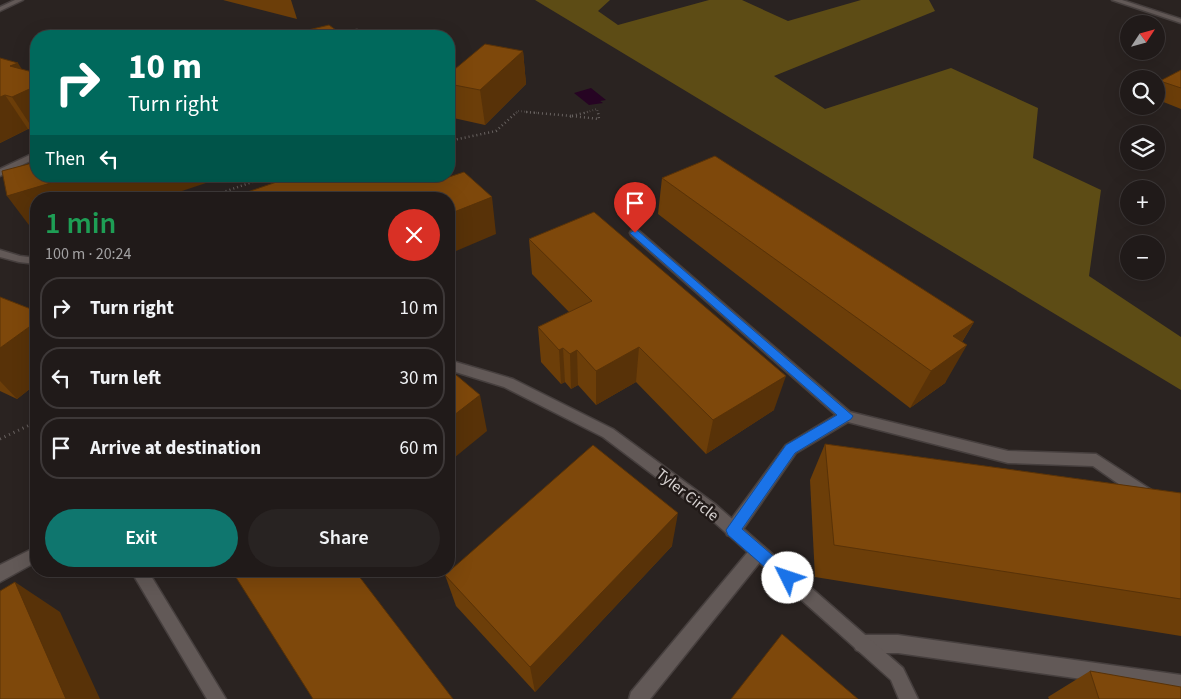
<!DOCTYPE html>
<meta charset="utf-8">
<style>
body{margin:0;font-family:"Source Sans 3",sans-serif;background:#282322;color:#f1f3f6;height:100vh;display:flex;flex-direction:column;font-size:19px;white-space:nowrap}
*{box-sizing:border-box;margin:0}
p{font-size:16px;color:#a2a1a2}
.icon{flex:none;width:28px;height:28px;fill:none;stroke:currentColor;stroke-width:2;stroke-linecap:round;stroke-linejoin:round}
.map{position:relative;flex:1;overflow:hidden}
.details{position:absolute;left:30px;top:192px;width:425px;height:385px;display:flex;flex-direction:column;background:#201a19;border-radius:20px;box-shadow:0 5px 20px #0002,0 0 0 1px #3d3838}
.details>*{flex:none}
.guide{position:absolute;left:30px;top:30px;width:425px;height:152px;border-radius:20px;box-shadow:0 5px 20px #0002,0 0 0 1px #3d3838;background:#00695c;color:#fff;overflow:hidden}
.needle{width:32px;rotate:54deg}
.tools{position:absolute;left:1120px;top:15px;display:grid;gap:10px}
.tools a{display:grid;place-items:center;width:45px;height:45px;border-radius:50%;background:#201a19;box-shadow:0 5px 20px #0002,0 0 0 1px #3d3838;font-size:25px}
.pin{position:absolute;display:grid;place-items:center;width:42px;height:42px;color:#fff;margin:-51px -21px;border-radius:50% 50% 50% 0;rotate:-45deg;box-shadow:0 0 5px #0007}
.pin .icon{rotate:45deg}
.me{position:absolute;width:55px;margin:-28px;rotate:311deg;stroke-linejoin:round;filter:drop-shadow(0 0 4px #0008)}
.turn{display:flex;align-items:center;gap:18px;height:105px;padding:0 15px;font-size:22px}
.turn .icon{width:65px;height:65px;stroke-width:2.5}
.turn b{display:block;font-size:35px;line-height:42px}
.then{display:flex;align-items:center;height:48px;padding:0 15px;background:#0003;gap:10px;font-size:19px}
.round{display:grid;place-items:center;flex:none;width:52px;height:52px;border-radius:26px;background:#282322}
.overview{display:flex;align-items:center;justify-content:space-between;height:85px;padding:0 15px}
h1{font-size:30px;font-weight:600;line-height:38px;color:#1e9e55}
.primary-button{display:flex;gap:10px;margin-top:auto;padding:10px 15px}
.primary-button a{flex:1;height:58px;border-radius:30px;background:#0f766e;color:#fff;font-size:20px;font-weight:600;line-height:58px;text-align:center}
.primary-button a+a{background:#282322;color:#f1f3f6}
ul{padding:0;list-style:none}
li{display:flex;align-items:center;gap:15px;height:62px;margin:0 10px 8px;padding:0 5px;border:2px solid #3d3838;border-radius:20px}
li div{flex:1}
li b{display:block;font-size:19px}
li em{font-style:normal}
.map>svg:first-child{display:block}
.forest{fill:#5d4c15}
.water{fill:#260423}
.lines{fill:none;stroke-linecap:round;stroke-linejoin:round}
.service-casing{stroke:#463f3e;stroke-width:3}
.minor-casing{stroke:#463f3e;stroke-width:3}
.tertiary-casing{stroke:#463f3e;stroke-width:3}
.path-far2{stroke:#686260;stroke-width:2;stroke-dasharray:0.5 2.5;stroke-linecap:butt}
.path-far1{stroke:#686260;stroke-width:2.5;stroke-dasharray:1 3;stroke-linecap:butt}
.path{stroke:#686260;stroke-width:3;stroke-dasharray:1 4;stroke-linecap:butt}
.service{fill:#625957;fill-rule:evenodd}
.minor{fill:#625957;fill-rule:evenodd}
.tertiary{fill:#625957;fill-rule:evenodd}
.wall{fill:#6c3e09}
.shaded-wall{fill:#583208}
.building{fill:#7e480b;stroke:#583208}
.route{fill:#1a73e8;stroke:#114b97}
.labels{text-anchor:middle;stroke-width:5;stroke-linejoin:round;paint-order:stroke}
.near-street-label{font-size:16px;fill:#d6d1d0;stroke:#211a18}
</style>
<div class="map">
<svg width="1181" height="699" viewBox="0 0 1181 699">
<rect width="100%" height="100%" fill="#2a2321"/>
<path class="forest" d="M535,0H610L598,11L618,25L709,0H742L788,21L861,0H929L935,11L774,76L825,109L951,68L1038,108L1033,158L1101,190L1089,276L1181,337V390Z"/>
<path class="water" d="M591,88L606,100L600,101L603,103L589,105L574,93Z"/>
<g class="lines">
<g class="service-casing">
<g id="service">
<path d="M635,230L639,231L850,412L1008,451L1096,454L1153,491L1156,496L1153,501L1148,503L1143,501L1093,466L1008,463L848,422L796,453L739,535L733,537L727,535L725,530L727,525L786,445L836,415L631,235L630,233L631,231Z"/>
<path d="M758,544L764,547L766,552L764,557L650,699H629L631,692L752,547Z"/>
<path d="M131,571H148L226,699H207Z"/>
<path d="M862,635H898L1181,675V693L898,653H862L856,650L853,644L856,638Z"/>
</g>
</g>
<g class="minor-casing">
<g id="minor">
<path d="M1112,0H1122L1181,19V23Z"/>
<path d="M357,30L365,36L356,34L337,36Z"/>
<path d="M36,152V158L0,176V169Z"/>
<path d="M0,250L20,256L36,258V264L19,262L0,257Z"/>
<path d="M449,360L513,379L613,429L715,504L903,668L918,699H899L891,680L705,514L603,437L504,387L449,370Z"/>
<path d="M36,547V562L0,582V565Z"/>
</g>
</g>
<g class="tertiary-casing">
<path id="tertiary" d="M15,0H23L0,11V7Z"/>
</g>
<g class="path-far2">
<path d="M516,113L518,111L538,113"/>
<path d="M584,113L597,109L598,113"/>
</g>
<g class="path-far1">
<path d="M526,112L572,116"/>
<path d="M572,116L599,119L598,112"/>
<path d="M572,116L588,112"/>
<path d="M570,117L572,116"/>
<path d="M449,141L496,131L517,112"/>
<path d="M203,199L270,176"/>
</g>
<path class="path" d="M0,439L36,422"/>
<use href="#service" class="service"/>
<use href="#minor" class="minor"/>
<use href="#tertiary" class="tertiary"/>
</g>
<g class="wall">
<path d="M223,0H291L297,19Z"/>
<path d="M523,51L526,84L485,125L449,117V74Z"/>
<path d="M0,58L35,132L28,129L0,143Z"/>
<path d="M1181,70V109L1156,99V87L1160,81Z"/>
<path d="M662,178L974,322L962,342L945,383L910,408L658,214Z"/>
<path d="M529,239L774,410L706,454L636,382L596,405L578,385L571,389L565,382L561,384L541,362L538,327L569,312L532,274Z"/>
<path d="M0,297L36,311V384L17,399L0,391Z"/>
<path d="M825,444L1181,493V636L815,577L810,480Z"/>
<path d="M672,546L535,692L456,606L445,575Z"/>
<path d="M1090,671L1181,699H1049L1048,697Z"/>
</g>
<g class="shaded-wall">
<path d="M523,51L526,84L485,125L480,90Z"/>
<path d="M18,63L33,87L36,86V131L35,132L12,97L10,66Z"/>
<path d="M5,95L28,129L0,143V97Z"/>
<path d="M74,176H227L158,199H36V232L35,233L7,196Z"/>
<path d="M492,197L496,234L449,254V214Z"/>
<path d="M36,322V384L17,399L0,381V348Z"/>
<path d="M974,322L955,353L967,345L945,383L910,408L931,371L953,336Z"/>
<path d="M639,347L636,382L596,405V371Z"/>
<path d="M563,348L565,382L561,384L559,350Z"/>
<path d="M577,350L578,385L571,389L570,354Z"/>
<path d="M786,376L774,410L706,454L713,420Z"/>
<path d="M480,395L487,431L449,462V419Z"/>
<path d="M678,513L672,546L535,692L530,667Z"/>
<path d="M15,582L60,612L100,699H66Z"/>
</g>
<g class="building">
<path d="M329,25L344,36H283Z"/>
<path d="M485,44L523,51L480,90L449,84V74Z"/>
<path d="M0,58L18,63L10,66L36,73V86L12,97L5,95L0,97Z"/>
<path d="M1181,70V88L1160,81Z"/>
<path d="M715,156L974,322L953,336L967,345L931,371L662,178Z"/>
<path d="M36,162V176H74L7,196L2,171Z"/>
<path d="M464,172L492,197L449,214V199H227L294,176H444L446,178Z"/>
<path d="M594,212L786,376L713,420L639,347L596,371L577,350L570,354L563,348L559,350L538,327L592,301L529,239Z"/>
<path d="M0,297L36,311V322L0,348Z"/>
<path d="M449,369L480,395L449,419Z"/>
<path d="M825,444L1181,493V599L834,545Z"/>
<path d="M593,445L678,513L530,667L445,575Z"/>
<path d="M232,571H355L453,699H313Z"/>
<path d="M15,582L66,699H0V591Z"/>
<path d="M782,634L858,699H731Z"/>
<path d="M1090,671L1181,687V699H1099Z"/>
</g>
<path class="route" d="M635,230L638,231L853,416L851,419L795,453L742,529L793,573L796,578L793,583L788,585L783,583L728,535L726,530L786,445L837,415L632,235L630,233Z"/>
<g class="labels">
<g class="near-street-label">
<text transform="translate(688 494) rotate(38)" y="6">Tyler Circle</text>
</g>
</g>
</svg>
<div class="tools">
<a><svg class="needle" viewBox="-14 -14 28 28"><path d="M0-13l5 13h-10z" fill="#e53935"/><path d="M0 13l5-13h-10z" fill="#a2a1a2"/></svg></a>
<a><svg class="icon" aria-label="search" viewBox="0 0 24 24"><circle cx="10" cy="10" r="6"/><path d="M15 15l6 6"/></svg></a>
<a><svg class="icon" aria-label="layers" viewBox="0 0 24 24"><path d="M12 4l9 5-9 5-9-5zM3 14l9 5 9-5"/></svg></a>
<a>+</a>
<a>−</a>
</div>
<div class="pin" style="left:635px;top:233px;background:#d93025"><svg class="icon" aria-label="arrive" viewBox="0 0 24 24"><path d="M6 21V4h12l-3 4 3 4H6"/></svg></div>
<svg class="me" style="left:788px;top:578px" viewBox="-20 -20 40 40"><circle r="19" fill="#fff"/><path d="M0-13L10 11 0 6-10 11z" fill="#1a73e8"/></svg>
<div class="guide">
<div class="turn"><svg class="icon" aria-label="right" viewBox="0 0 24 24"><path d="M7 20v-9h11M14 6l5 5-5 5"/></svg><div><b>10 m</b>Turn right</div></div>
<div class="then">Then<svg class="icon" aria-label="left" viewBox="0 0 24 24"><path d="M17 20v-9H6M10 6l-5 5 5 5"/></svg></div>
</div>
<section class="details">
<div class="overview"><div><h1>1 min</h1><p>100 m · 20:24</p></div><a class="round" style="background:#d93025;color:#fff"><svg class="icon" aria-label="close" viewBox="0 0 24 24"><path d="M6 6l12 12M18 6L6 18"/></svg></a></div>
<ul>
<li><svg class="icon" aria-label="right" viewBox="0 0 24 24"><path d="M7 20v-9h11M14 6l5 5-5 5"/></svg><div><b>Turn right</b></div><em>10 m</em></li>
<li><svg class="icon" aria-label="left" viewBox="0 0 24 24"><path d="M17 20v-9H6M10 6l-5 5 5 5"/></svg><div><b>Turn left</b></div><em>30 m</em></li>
<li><svg class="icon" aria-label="arrive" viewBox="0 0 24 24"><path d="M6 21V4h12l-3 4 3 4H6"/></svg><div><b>Arrive at destination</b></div><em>60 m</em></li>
</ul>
<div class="primary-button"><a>Exit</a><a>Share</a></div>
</section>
</div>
